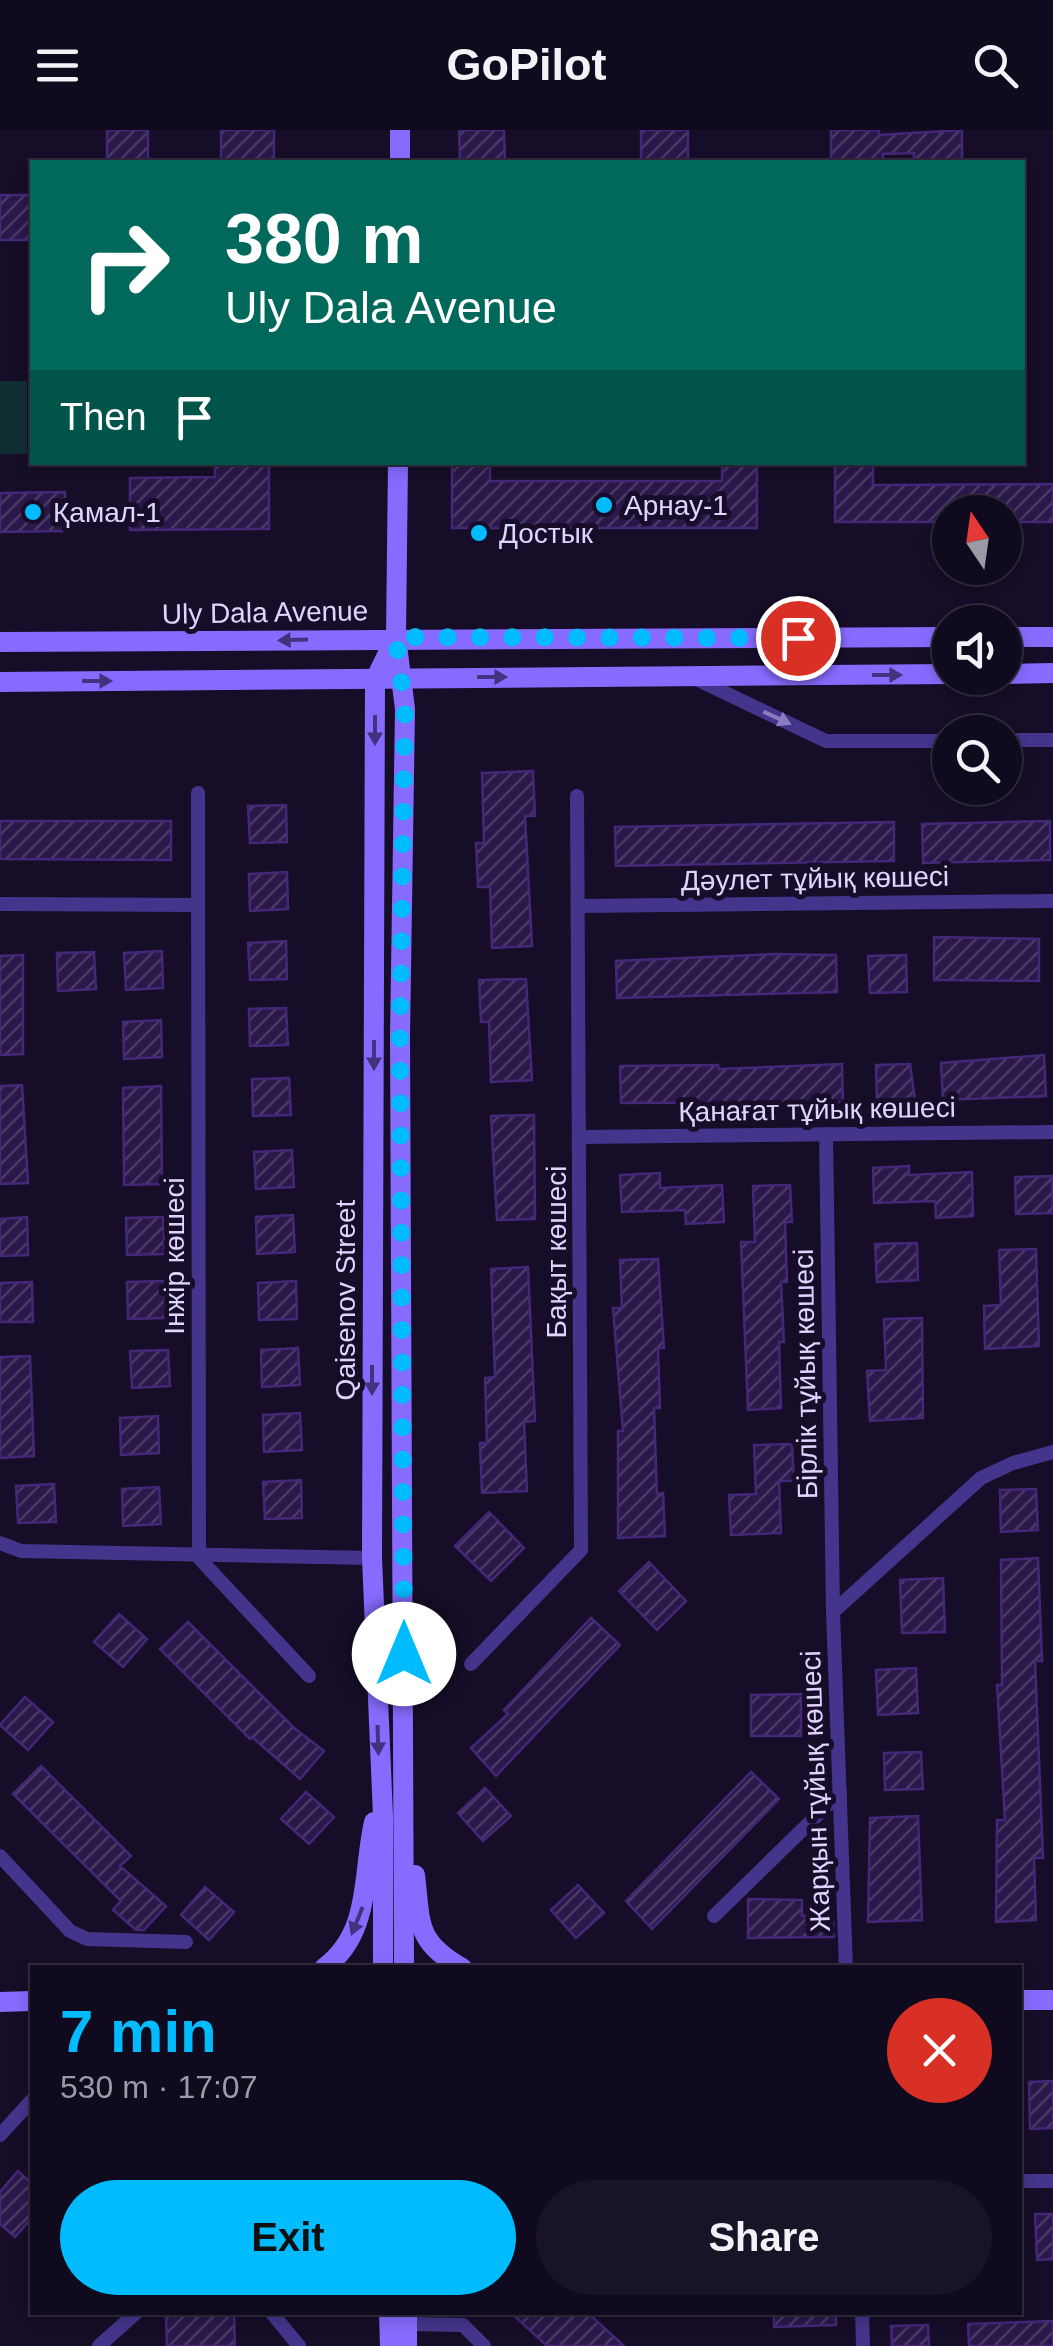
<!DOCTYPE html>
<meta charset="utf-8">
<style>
body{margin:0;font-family:Arial,sans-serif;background:#191327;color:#f1f3f6;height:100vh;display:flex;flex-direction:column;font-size:38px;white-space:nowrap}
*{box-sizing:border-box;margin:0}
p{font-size:32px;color:#9c9aa4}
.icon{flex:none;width:55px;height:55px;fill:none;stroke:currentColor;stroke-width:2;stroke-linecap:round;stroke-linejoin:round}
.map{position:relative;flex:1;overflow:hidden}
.panel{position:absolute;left:30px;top:1835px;width:992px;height:350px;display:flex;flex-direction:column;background:#100a1e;border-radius:0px;box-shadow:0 5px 15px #0003,0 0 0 2px #302b3c}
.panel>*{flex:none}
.hud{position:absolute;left:30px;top:30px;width:995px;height:305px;border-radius:0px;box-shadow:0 5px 15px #0003,0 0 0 2px #302b3c;background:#00695c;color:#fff;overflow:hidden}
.needle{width:65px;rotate:347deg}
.fabs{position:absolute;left:932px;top:365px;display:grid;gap:20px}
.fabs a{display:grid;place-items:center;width:90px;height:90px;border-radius:50%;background:#100a1e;box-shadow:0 5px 15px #0003,0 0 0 2px #302b3c;font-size:50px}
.pin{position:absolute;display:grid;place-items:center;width:85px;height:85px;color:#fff;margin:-42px;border:5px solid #fff;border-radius:50%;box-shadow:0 2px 10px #0007}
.me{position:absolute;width:110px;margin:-55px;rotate:0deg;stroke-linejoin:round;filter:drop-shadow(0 0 8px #0008)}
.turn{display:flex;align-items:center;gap:35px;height:210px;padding:0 30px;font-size:45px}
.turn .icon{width:130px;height:130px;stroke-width:2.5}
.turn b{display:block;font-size:70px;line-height:85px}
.then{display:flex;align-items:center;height:95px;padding:0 30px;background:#0003;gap:20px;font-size:38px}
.round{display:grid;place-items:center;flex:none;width:105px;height:105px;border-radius:52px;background:#191327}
.head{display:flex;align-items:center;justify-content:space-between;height:170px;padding:0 30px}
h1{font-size:60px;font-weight:700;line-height:75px;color:#00bcff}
.cta{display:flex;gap:20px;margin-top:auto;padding:20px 30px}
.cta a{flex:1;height:115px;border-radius:60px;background:#00bcff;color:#111;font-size:40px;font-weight:700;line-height:115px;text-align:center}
.cta a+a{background:#191327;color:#f1f3f6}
header{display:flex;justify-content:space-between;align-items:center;height:130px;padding:0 30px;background:#100a1e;font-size:45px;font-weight:700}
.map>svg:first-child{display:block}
.park{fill:#102e32}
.building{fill:url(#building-hatch);stroke:#452778;stroke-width:2.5}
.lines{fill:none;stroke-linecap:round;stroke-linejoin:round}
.street{stroke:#45348b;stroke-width:14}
.secondary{stroke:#876bff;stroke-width:20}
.oneway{fill:#43337e}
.oneway2{fill:#8b7cbf}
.route{stroke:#00bcff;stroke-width:18;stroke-dasharray:0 32.4}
.poi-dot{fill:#00bcff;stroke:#160d28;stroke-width:4}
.labels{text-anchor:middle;stroke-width:10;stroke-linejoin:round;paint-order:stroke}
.poi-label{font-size:28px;fill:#e0d4ff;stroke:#160d28;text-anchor:start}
.street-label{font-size:28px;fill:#e0d4ff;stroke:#160d28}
</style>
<header><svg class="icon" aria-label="menu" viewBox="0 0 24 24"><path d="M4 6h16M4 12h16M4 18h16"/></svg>GoPilot<svg class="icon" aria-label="search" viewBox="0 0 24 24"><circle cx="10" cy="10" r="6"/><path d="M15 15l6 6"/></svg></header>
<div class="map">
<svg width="1053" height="2216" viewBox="0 0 1053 2216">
<defs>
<pattern id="building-hatch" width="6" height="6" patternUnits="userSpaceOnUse" patternTransform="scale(2.5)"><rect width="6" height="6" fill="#2a184a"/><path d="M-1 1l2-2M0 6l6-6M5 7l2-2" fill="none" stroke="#493965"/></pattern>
</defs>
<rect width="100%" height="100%" fill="#160d28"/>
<rect class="park" x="0" y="251" width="27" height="73"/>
<g class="building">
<rect x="107" y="0" width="41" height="32"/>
<rect x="221" y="0" width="53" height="32"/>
<path d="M459,0H504L505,32H460Z"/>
<rect x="641" y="0" width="47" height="32"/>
<path d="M831,0H879V5L962,0V32H914V23L883,24V32H831Z"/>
<rect x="0" y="65" width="32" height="45"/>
<path d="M215,332H269V399L130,400V348L215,347Z"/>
<path d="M452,332H490V351H722V332H757V398H452Z"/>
<path d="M835,332H873V355L1053,354V392H1005V382H950V392H835Z"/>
<path d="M65,362L66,401L0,402V363Z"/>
<path d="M533,641L535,686H525L532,816L492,818L490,757H478L476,713H484L482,643Z"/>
<path d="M286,675L287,712L250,713L248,676Z"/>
<path d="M0,691H171V730L0,729Z"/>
<path d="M1050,691V730L923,733L922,694Z"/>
<path d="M894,692V731L616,736L615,697Z"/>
<path d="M287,742L288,779L250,781L249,744Z"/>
<path d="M934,807L1039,809V851L934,850Z"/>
<path d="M286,811L287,849L250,850L248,813Z"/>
<path d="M162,821L163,858L126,860L124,823Z"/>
<path d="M94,822L96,859L58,861L57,823Z"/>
<path d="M776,824L836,825L837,862L617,868L616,831Z"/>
<path d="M23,825V924L0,925V826Z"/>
<path d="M906,825L907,862L870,863L868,826Z"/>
<path d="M526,849L532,950L491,952L489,892H481L479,850Z"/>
<path d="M286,878L288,915L250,916L249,879Z"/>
<path d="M161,890L162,927L124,929L123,892Z"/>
<path d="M1044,925L1046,966L943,970L941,933Z"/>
<path d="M842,934L843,972L621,973L620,936L718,935L719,939Z"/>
<path d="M910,934L915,970L877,972L876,935Z"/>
<path d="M289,948L291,985L253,986L252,949Z"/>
<path d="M22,955L28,1053L0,1054V956Z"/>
<path d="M161,956L162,1054L124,1055L123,958Z"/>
<path d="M534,985L535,1089L497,1090L491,986Z"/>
<path d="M292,1020L294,1057L256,1059L254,1022Z"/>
<path d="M909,1036V1045L972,1042L973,1086L936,1088L935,1071L874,1073L873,1038Z"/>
<path d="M660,1043V1058L722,1055L724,1092L686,1094L685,1080L622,1082L620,1045Z"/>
<path d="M1052,1046L1053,1083L1016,1084L1015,1047Z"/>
<path d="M790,1055L792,1092H785L787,1152H781L784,1212H779L781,1278L748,1280L741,1112H755L753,1056Z"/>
<path d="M293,1085L295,1122L257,1124L256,1087Z"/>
<path d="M27,1087L28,1125L0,1126V1089Z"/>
<path d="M163,1087L165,1124L127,1125L126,1088Z"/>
<path d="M917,1113L918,1150L877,1152L875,1114Z"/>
<path d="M1036,1119L1039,1216L985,1219L984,1176L1001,1175L999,1120Z"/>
<path d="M658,1129L664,1218H658L660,1278H654L657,1364L663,1363L665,1406L618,1408V1301H623L613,1178H622L620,1130Z"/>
<path d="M528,1137L535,1291L524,1292L527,1361L482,1363L480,1313H487L485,1248L495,1247L491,1139Z"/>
<path d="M164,1151L166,1188L128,1189L127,1152Z"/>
<path d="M296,1151L297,1189L259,1190L258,1153Z"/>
<path d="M32,1152L33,1192H0V1153Z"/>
<path d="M922,1188L923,1288L870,1291L867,1241L886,1240L884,1189Z"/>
<path d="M298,1218L300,1255L262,1257L261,1220Z"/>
<path d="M168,1220L170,1256L132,1258L130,1221Z"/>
<path d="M30,1226L34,1326L0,1328V1227Z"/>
<path d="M300,1283L302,1320L264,1322L263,1285Z"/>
<path d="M158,1286L159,1323L121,1325L120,1288Z"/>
<path d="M792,1314L794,1351H779L781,1403L731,1405L729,1365L756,1364L754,1315Z"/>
<path d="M301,1350L302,1388L265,1389L263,1352Z"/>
<path d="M54,1354L56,1392L18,1393L16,1356Z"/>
<path d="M159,1357L161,1394L123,1396L122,1359Z"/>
<path d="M1036,1359L1038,1400L1001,1402L1000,1360Z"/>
<path d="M489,1382L524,1418L491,1451L455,1416Z"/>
<path d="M1038,1428L1042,1531H1035L1043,1728H1034L1036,1790L996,1792L997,1690H1005L997,1555H1002L1001,1430Z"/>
<path d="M649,1432L686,1471L657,1500L619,1461Z"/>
<path d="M943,1448L945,1502L902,1503L900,1450Z"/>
<path d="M119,1484L147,1509L123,1537L94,1512Z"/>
<path d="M591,1488L620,1515L496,1646L471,1618L508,1584L504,1580Z"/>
<path d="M188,1492L294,1598L324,1621L300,1649L252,1607L250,1609L160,1519Z"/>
<path d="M916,1538L918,1583L878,1585L876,1540Z"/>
<path d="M801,1564V1606H751V1565Z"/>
<path d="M25,1567L53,1592L28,1620L0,1595Z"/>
<path d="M921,1622L923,1659L885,1660L884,1623Z"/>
<path d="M41,1636L131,1726L120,1736L166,1776L144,1800H136L113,1780L121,1771L13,1664Z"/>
<path d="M751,1642L779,1669L652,1799L626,1771Z"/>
<path d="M485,1658L511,1686L483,1711L458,1683Z"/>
<path d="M306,1662L334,1687L309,1714L281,1689Z"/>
<path d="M918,1686L922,1790L868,1792L870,1688Z"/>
<path d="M578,1755L604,1783L576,1808L551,1780Z"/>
<path d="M205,1757L234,1782L209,1810L181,1785Z"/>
<path d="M748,1769L802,1770V1786H833L834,1807L748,1808Z"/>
<path d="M1053,1951V1998L1030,1999L1029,1952Z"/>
<path d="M18,2041L32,2054V2088L15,2107L0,2094V2062Z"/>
<path d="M1035,2084H1053V2129L1037,2130Z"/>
<path d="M510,2182H587L624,2216H547Z"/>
<path d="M774,2182H836V2195L774,2197Z"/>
<path d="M234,2183L235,2216H167L166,2186Z"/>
<path d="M1053,2191V2216H969L968,2194Z"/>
<path d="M928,2195L929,2216H892L891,2196Z"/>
</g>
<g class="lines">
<g class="street">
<path d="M694,548L826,611H950"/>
<path d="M1005,610H1053"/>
<path d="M198,663L199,1428L309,1546"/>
<path d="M0,774L198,775"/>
<path d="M578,776L1053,771"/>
<path d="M826,1004L833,1482L846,1838"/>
<path d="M581,1007L1053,1002"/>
<path d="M0,1413L21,1421L372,1428"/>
<path d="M833,1482L981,1348L1013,1333L1053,1322"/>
<path d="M471,1534L581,1420L577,666"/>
<path d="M0,1726L70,1801L87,1809L186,1812"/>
<path d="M714,1786L840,1663"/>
<path d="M0,2005L32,1970"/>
<path d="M1020,2051H1053"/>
<path d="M271,2182L299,2216"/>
<path d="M862,2182L863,2216"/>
<path d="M407,2194L463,2195L484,2216"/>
<path d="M99,2216L137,2182"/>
</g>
<g class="secondary">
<path d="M400,32V0"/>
<path d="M398,332L396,507L405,579L400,906L404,1838"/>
<path d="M1005,507H1053"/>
<path d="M0,512L950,507"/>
<path d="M1005,544L1053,543"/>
<path d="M0,552L950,544"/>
<path d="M415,1745C421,1794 415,1811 462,1838"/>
<path d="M324,1838C372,1803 362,1744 374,1692"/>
<path d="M383,1838V1686L372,1428L375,550L395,509"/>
<path d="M1020,1870H1053"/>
<path d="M0,1872L32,1871"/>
<path d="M389,2182L390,2216"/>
<path d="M407,2216V2182"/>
</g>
</g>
<defs><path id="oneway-solid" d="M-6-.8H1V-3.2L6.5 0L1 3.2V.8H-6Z" transform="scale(2.5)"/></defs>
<g class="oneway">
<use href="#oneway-solid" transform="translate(293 510) rotate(178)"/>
<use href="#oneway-solid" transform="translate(887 545)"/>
<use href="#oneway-solid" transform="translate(492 547)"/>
<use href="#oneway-solid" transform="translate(97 551)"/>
<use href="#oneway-solid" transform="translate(375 600) rotate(90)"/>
<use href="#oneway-solid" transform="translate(374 925) rotate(90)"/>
<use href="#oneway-solid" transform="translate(372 1250) rotate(90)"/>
<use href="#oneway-solid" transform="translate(378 1610) rotate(88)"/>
<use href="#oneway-solid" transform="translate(357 1791) rotate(112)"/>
</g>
<use class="oneway2" href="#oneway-solid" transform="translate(777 588) rotate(25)"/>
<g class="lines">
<path class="route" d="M404,1524L400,906L405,579L396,507L798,508"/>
</g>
<g class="poi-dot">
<circle cx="604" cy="375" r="10"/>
<circle cx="33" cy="382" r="10"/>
<circle cx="479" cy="403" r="10"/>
</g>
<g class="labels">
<g class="poi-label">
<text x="624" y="385">Арнау-1</text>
<text x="53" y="392">Қамал-1</text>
<text x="499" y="413">Достык</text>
</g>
<g class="street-label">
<text transform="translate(265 482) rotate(-1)" y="10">Uly Dala Avenue</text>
<text transform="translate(815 748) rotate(-1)" y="10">Дәулет тұйық көшесі</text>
<text transform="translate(817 979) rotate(-1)" y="10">Қанағат тұйық көшесі</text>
<text transform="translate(556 1122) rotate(-90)" y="10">Бақыт көшесі</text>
<text transform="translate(174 1126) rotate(-90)" y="10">Інжір көшесі</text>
<text transform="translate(345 1170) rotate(-90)" y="10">Qaisenov Street</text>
<text transform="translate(805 1244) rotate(-91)" y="10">Бірлік тұйық көшесі</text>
<text transform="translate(815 1661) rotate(-92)" y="10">Жарқын тұйық көшесі</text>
</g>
</g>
</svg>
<div class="fabs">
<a><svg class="needle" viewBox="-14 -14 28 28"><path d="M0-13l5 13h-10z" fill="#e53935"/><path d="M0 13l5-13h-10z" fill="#9c9aa4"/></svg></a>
<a><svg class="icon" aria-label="sound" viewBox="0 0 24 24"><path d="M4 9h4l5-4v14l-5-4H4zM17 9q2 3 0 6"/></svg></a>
<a><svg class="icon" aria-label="search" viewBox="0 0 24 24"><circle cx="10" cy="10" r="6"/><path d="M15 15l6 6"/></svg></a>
</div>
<div class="pin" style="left:798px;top:508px;background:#d93025"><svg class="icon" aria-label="arrive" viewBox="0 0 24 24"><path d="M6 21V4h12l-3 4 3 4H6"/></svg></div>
<svg class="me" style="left:404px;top:1524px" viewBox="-20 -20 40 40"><circle r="19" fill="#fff"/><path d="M0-13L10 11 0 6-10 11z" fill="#00bcff"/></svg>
<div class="hud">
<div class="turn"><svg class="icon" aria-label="right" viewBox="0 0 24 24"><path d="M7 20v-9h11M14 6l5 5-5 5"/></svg><div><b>380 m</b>Uly Dala Avenue</div></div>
<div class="then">Then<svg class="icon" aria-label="arrive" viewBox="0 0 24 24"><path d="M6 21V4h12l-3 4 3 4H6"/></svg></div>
</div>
<section class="panel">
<div class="head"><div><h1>7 min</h1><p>530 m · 17:07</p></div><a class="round" style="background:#d93025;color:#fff"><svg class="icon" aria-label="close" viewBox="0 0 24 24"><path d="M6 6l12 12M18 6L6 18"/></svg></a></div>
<div class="cta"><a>Exit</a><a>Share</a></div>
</section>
</div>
